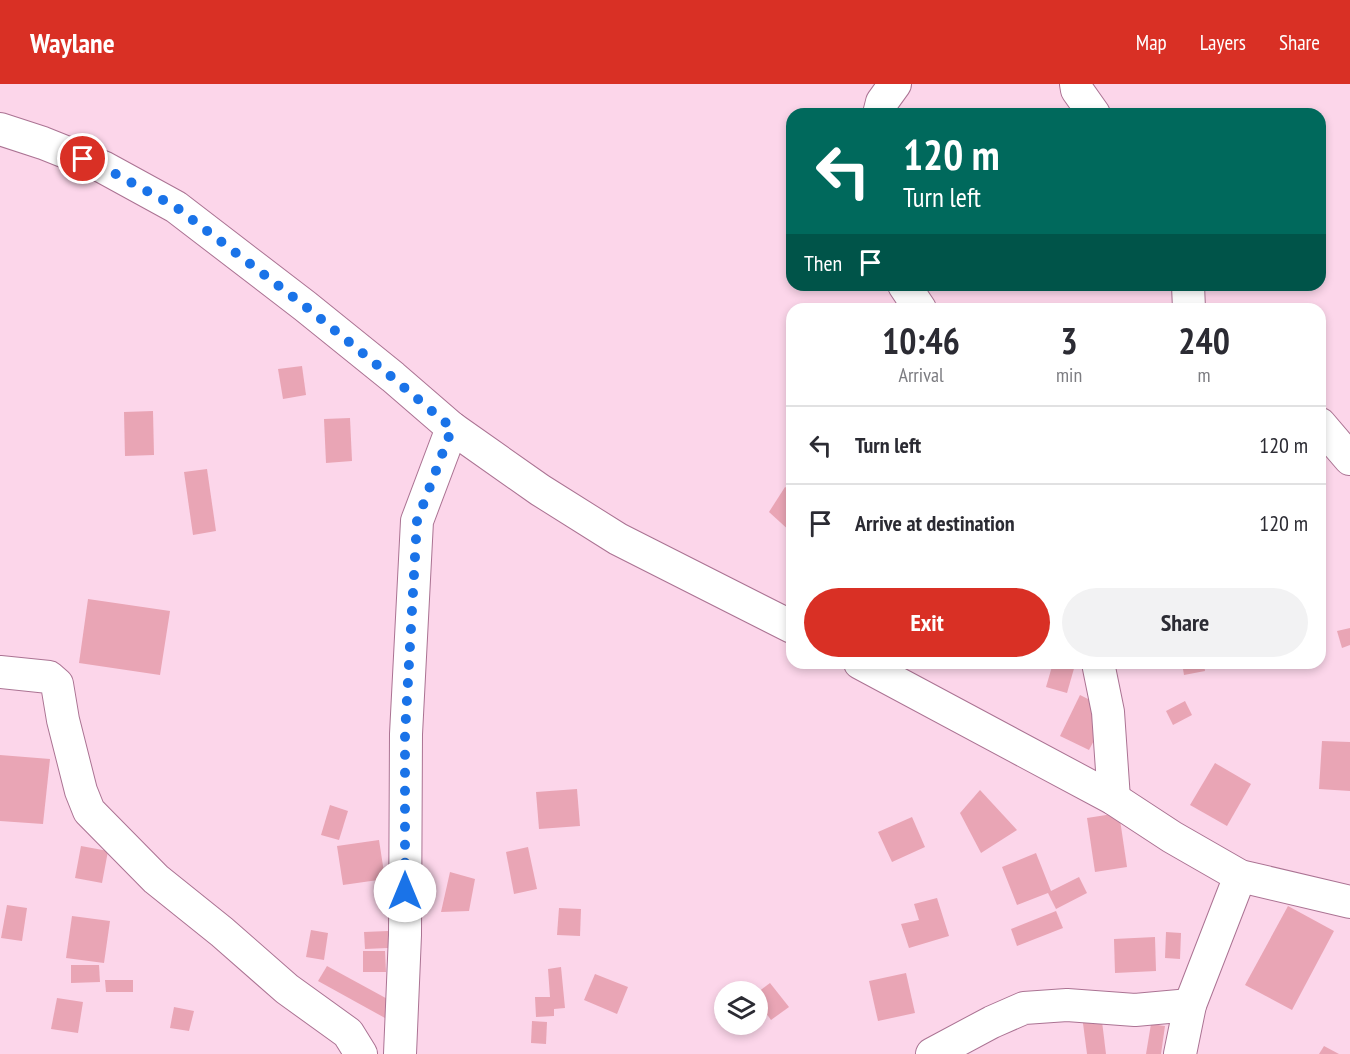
<!DOCTYPE html>
<style>
body{margin:0;font-family:"PT Sans Narrow",sans-serif;background:#f2f2f3;color:#2b2b33;height:100vh;display:flex;flex-direction:column;font-size:22px;white-space:nowrap}
*{box-sizing:border-box;margin:0}
p{font-size:20px;color:#7c7c81}
.icon{flex:none;width:33px;height:33px;fill:none;stroke:currentColor;stroke-width:2;stroke-linecap:round;stroke-linejoin:round}
.map{position:relative;flex:1;overflow:hidden}
.side{position:absolute;left:786px;top:219px;width:540px;height:366px;display:flex;flex-direction:column;background:#fff;border-radius:18px;box-shadow:0 3px 9px #0003}
.side>*{flex:none}
.hud{position:absolute;left:786px;top:24px;width:540px;height:183px;border-radius:18px;box-shadow:0 3px 9px #0003;background:#00695c;color:#fff;overflow:hidden}
.controls{position:absolute;left:714px;top:897px;display:grid;gap:12px}
.controls a{display:grid;place-items:center;width:54px;height:54px;border-radius:50%;background:#fff;box-shadow:0 3px 9px #0003;font-size:30px}
.pin{position:absolute;display:grid;place-items:center;width:51px;height:51px;color:#fff;margin:-26px;border:3px solid #fff;border-radius:50%;box-shadow:0 2px 6px #0007}
.me{position:absolute;width:66px;margin:-33px;rotate:0deg;stroke-linejoin:round;filter:drop-shadow(0 0 4px #0008)}
.turn{display:flex;align-items:center;gap:21px;height:126px;padding:0 18px;font-size:27px}
.turn .icon{width:78px;height:78px;stroke-width:2.5}
.turn b{display:block;font-size:42px;line-height:51px}
.then{display:flex;align-items:center;height:57px;padding:0 18px;background:#0003;gap:12px;font-size:22px}
.eta{display:flex;justify-content:space-evenly;align-items:center;height:102px;text-align:center}
.eta b{font-size:36px;font-weight:800;line-height:42px}
.primary-button{display:flex;gap:12px;margin-top:auto;padding:12px 18px}
.primary-button a{flex:1;height:69px;border-radius:36px;background:#d93025;color:#fff;font-size:24px;font-weight:800;line-height:69px;text-align:center}
.primary-button a+a{background:#f2f2f3;color:#2b2b33}
ul{padding:0;list-style:none}
li{display:flex;align-items:center;gap:18px;height:78px;padding:0 18px;border-top:2px solid #e1e1e2}
li div{flex:1}
li b{display:block;font-size:22px}
li em{font-style:normal}
header{display:flex;align-items:center;gap:36px;box-sizing:border-box;height:84px;padding:0 30px;background:#d93025;color:#fff}
header strong{font-size:28px}
nav{display:flex;gap:33px;margin-inline-start:auto;font-size:21px}
.map>svg:first-child{display:block}
.building{fill:#e9a5b5}
.lines{fill:none;stroke-linecap:round;stroke-linejoin:round}
.minor-casing{stroke:#ab7393;stroke-width:34}
.minor{stroke:#fff;stroke-width:32}
.route{stroke:#1a73e8;stroke-width:10;stroke-dasharray:0 18}
</style>
<header>
<strong>Waylane</strong>
<nav><a>Map</a><a>Layers</a><a>Share</a></nav>
</header>
<div class="map">
<svg width="1350" height="970" viewBox="0 0 1350 970">
<rect width="100%" height="100%" fill="#fcd6ea"/>
<g class="building">
<path d="M302,282L306,311L283,315L278,285Z"/>
<path d="M153,327L154,371L125,372L124,328Z"/>
<path d="M350,334L352,377L326,379L324,335Z"/>
<path d="M207,385L216,447L193,451L184,388Z"/>
<path d="M785,403L792,407V449L769,428Z"/>
<path d="M88,515L170,527L160,591L79,579Z"/>
<path d="M1350,544V561L1342,564L1337,547Z"/>
<path d="M1053,579H1069L1075,581L1067,609L1046,603Z"/>
<path d="M1182,579H1204L1205,587L1184,591Z"/>
<path d="M1080,611L1110,626L1089,666L1060,652Z"/>
<path d="M1185,617L1192,631L1173,641L1166,627Z"/>
<path d="M1322,657L1350,658V707L1319,705Z"/>
<path d="M0,671L50,675L43,740L0,737Z"/>
<path d="M1215,679L1251,700L1227,742L1190,721Z"/>
<path d="M577,705L580,742L539,745L536,708Z"/>
<path d="M980,706L1017,746L981,769L960,729Z"/>
<path d="M330,721L348,727L339,756L321,751Z"/>
<path d="M1119,729L1127,783L1095,788L1087,734Z"/>
<path d="M912,733L925,763L892,778L878,748Z"/>
<path d="M379,756L385,795L343,801L337,762Z"/>
<path d="M81,762L108,767L102,799L75,794Z"/>
<path d="M528,763L537,805L514,810L506,768Z"/>
<path d="M1036,769L1051,807L1079,793L1087,809L1056,825L1048,809L1017,821L1002,783Z"/>
<path d="M450,788L475,795L469,827L441,828Z"/>
<path d="M937,814L949,852L909,864L901,840L919,836L914,820Z"/>
<path d="M7,821L27,824L22,857L1,854Z"/>
<path d="M1288,822L1334,847L1292,926L1245,901Z"/>
<path d="M559,824L581,825L580,852L557,851Z"/>
<path d="M1056,827L1063,844L1017,862L1011,845Z"/>
<path d="M72,832L110,837L104,879L66,874Z"/>
<path d="M311,846L328,849L324,876L306,873Z"/>
<path d="M388,847V864L365,865L364,848Z"/>
<path d="M1166,848L1181,849L1180,875L1165,874Z"/>
<path d="M1155,853L1156,887L1115,889L1114,855Z"/>
<path d="M363,867H385L386,888H363Z"/>
<path d="M71,881H99L100,898L71,899Z"/>
<path d="M327,882L393,918L385,934L318,897Z"/>
<path d="M561,883L565,924L554,925V932L536,933L535,913H550L548,885Z"/>
<path d="M906,889L915,929L878,937L869,897Z"/>
<path d="M595,890L628,903L617,930L584,916Z"/>
<path d="M105,896H133V908H106Z"/>
<path d="M770,899L789,923L771,936L758,918V908Z"/>
<path d="M57,914L83,918L78,949L51,945Z"/>
<path d="M1100,921L1106,970H1087L1081,924Z"/>
<path d="M174,923L194,927L189,947L170,944Z"/>
<path d="M532,937L547,938L546,960L531,959Z"/>
<path d="M1151,940L1165,942L1161,970H1146Z"/>
<path d="M1324,962L1339,970H1319Z"/>
</g>
<g class="lines">
<g class="minor-casing">
<g id="minor">
<path d="M1076,0L1077,6L1094,30"/>
<path d="M879,30L882,18L895,0"/>
<path d="M0,45L43,59L103,83L176,123L305,222L393,293L452,344L540,406L618,455L792,543"/>
<path d="M904,201L920,225"/>
<path d="M1188,201L1189,225"/>
<path d="M1320,340L1350,375"/>
<path d="M860,579L1114,715L1172,753L1240,792L1350,818"/>
<path d="M1098,579L1108,628L1114,715"/>
<path d="M0,588L49,593L57,600L63,636L81,707L89,727L156,795L222,848L287,905L348,949L361,970"/>
<path d="M400,970L405,851L406,650L417,437L452,344"/>
<path d="M932,970L992,938L1024,924L1067,921L1135,926L1190,921"/>
<path d="M1180,970L1190,921L1240,792"/>
</g>
</g>
<use href="#minor" class="minor"/>
</g>
<g class="lines">
<path class="route" d="M83,75L103,83L176,123L305,222L393,294L452,344L417,437L405,650V807"/>
</g>
</svg>
<div class="controls">
<a><svg class="icon" aria-label="layers" viewBox="0 0 24 24"><path d="M12 4l9 5-9 5-9-5zM3 14l9 5 9-5"/></svg></a>
</div>
<div class="pin" style="left:83px;top:75px;background:#d93025"><svg class="icon" aria-label="arrive" viewBox="0 0 24 24"><path d="M6 21V4h12l-3 4 3 4H6"/></svg></div>
<svg class="me" style="left:405px;top:807px" viewBox="-20 -20 40 40"><circle r="19" fill="#fff"/><path d="M0-13L10 11 0 6-10 11z" fill="#1a73e8"/></svg>
<div class="hud">
<div class="turn"><svg class="icon" aria-label="left" viewBox="0 0 24 24"><path d="M17 20v-9H6M10 6l-5 5 5 5"/></svg><div><b>120 m</b>Turn left</div></div>
<div class="then">Then<svg class="icon" aria-label="arrive" viewBox="0 0 24 24"><path d="M6 21V4h12l-3 4 3 4H6"/></svg></div>
</div>
<section class="side">
<div class="eta">
<div><b>10:46</b><p>Arrival</p></div>
<div><b>3</b><p>min</p></div>
<div><b>240</b><p>m</p></div>
</div>
<ul>
<li><svg class="icon" aria-label="left" viewBox="0 0 24 24"><path d="M17 20v-9H6M10 6l-5 5 5 5"/></svg><div><b>Turn left</b></div><em>120 m</em></li>
<li><svg class="icon" aria-label="arrive" viewBox="0 0 24 24"><path d="M6 21V4h12l-3 4 3 4H6"/></svg><div><b>Arrive at destination</b></div><em>120 m</em></li>
</ul>
<div class="primary-button"><a>Exit</a><a>Share</a></div>
</section>
</div>
